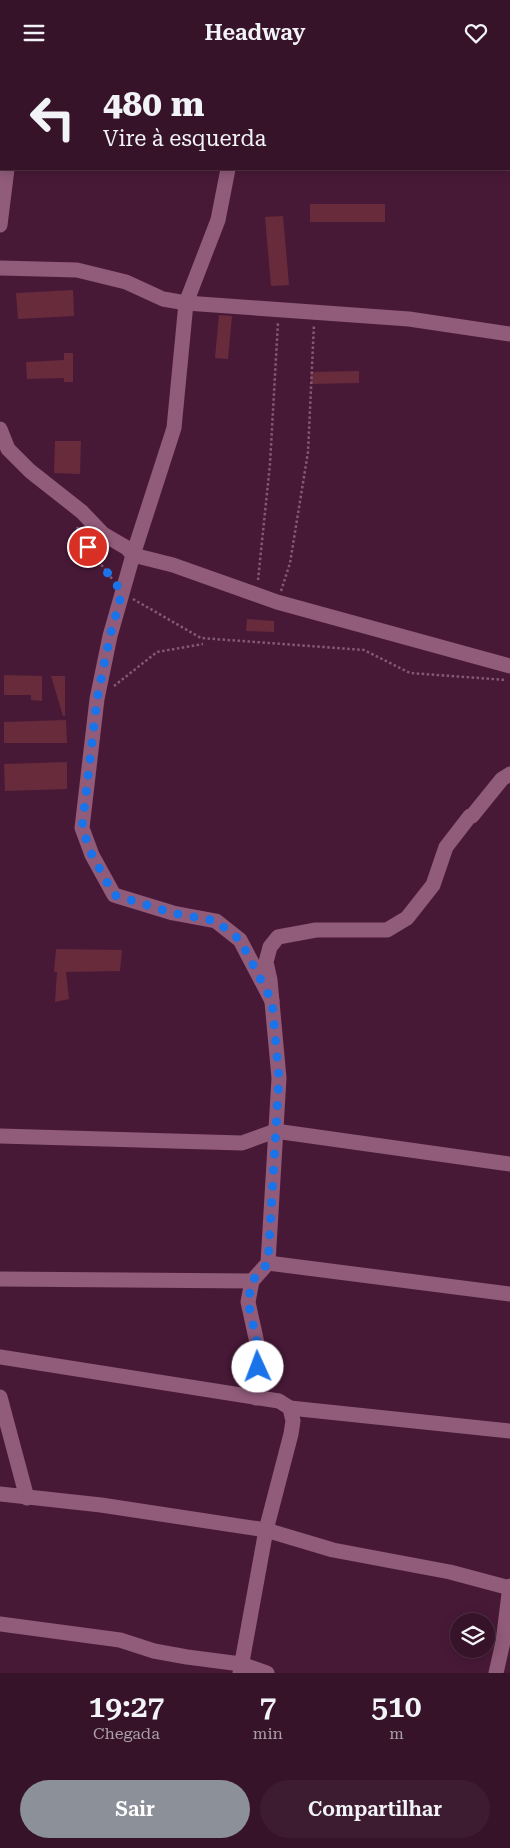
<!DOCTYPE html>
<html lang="pt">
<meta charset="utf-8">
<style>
body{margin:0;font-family:"Roboto Serif",serif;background:#3d1c31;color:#f1f3f6;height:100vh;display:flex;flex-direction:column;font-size:19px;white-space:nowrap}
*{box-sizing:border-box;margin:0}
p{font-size:16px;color:#aa9ea8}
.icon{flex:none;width:28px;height:28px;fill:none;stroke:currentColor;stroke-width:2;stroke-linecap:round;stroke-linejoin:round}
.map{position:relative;height:1608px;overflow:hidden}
.panel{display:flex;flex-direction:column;background:#361329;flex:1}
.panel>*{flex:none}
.hud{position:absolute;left:0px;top:0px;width:510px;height:105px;box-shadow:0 2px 12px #0003,0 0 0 1px #503246;background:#361329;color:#f1f3f6;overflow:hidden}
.fabs{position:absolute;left:450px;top:1548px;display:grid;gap:10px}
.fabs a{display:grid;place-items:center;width:45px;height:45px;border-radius:50%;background:#361329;box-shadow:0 2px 12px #0003,0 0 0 1px #503246;font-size:25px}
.pin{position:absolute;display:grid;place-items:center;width:42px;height:42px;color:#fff;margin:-21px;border:2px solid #fff;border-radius:50%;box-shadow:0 1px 5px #0007}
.me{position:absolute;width:55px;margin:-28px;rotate:358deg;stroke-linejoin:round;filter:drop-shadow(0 0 4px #0008)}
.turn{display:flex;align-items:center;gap:18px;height:105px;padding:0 20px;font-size:22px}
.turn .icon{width:65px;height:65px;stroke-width:2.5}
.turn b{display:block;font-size:35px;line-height:42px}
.eta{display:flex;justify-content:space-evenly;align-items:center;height:85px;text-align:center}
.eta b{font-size:30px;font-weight:600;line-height:35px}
.primary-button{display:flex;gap:10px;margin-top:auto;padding:10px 20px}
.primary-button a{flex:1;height:58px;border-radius:30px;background:#8c9099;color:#fff;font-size:20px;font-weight:600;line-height:58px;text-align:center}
.primary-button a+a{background:#3d1c31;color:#f1f3f6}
header{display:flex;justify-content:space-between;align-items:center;height:65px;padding:0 20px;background:#361329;font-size:22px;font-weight:600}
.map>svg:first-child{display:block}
.building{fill:#672b3c}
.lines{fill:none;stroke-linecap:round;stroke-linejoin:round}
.path{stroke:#835a74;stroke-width:2.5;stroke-dasharray:2.5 2.5;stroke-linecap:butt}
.minor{stroke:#915b7a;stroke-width:15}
.route{stroke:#1a73e8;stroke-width:9;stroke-dasharray:0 16.2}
</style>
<header><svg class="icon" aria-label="menu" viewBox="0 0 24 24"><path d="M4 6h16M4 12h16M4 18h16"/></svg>Headway<svg class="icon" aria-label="heart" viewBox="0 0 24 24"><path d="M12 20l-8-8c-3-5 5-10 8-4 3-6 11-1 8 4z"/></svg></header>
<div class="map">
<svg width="510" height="1608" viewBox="0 0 510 1608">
<rect width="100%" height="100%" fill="#481937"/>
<g class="building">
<rect x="310" y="139" width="75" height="18"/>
<path d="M283,151L289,220L271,221L265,152Z"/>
<path d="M73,225L74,251L18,254L16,228Z"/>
<path d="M219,250L232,251L228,294L215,293Z"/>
<path d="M64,288H73V317H64V313L27,314L26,297L64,295Z"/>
<path d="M359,306V318L311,319V307Z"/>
<path d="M55,376H81L80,409L54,408Z"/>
<path d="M247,554L274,556V567L246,566Z"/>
<path d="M4,610L42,611V636L31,635V630H4Z"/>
<path d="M51,611H65V651H63Z"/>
<path d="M66,655L67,678H4V657Z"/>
<path d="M67,697V724L5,726L4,699Z"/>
<path d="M56,884L122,885L120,906L66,907L69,934L55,937L57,907H54Z"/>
</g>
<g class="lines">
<g class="path">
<path d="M77,462L88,482L113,515"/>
<path d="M258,515L270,399L278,257"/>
<path d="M281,526L290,498L308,387L314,259"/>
<path d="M133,534L201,573L364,585L410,608L506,615"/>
<path d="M114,621L157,587L203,579"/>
</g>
<g class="minor">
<path d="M245,0V1"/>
<path d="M42,1L43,0"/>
<path d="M228,104L218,155L186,238L174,363L133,490L110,571L97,634L82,763L92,790L114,830L173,848L216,856L240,875L272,936"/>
<path d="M0,160L7,104"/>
<path d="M0,203L77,205L126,217L163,234L186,238L409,254L510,269"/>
<path d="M0,364L8,384L30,406L82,447L103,469L127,483L133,490L173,500L277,537L510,601"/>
<path d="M0,1071L242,1078L275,1066L510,1099"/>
<path d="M268,1198L510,1229"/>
<path d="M0,1214L252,1216"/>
<path d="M0,1292L279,1336L290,1343L293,1356L291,1369L266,1465L240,1608"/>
<path d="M0,1332L27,1433"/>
<path d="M256,1333L259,1287L248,1237L252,1216L268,1198L279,1013L270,915L266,897L270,882L278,872L316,865H387L407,853L433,820L446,782L470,751H472L502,714L510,709"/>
<path d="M290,1343L510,1366"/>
<path d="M0,1429L101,1440L266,1465L333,1485L450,1507L510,1523"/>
<path d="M0,1559L120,1575L154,1586L187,1592L241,1599L267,1608"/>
<path d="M496,1608L503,1577L510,1521"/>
</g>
</g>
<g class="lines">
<path class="route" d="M88,482L122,527L110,571L97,634L82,763L92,790L114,830L173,848L216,856L240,875L272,936L279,1013L268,1198L252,1216L248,1237L259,1287L258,1302"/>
</g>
</svg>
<div class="fabs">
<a><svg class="icon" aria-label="layers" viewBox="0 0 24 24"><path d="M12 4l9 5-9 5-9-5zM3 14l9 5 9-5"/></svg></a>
</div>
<div class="pin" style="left:88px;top:482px;background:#d93025"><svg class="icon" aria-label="arrive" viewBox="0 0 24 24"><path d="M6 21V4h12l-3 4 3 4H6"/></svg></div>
<svg class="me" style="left:258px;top:1302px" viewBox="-20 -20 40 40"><circle r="19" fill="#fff"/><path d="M0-13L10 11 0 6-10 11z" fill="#1a73e8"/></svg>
<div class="hud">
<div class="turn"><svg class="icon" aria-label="left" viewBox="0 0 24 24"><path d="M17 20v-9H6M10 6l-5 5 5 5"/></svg><div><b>480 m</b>Vire à esquerda</div></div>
</div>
</div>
<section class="panel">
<div class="eta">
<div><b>19:27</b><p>Chegada</p></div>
<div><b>7</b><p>min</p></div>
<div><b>510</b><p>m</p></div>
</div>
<div class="primary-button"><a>Sair</a><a>Compartilhar</a></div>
</section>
